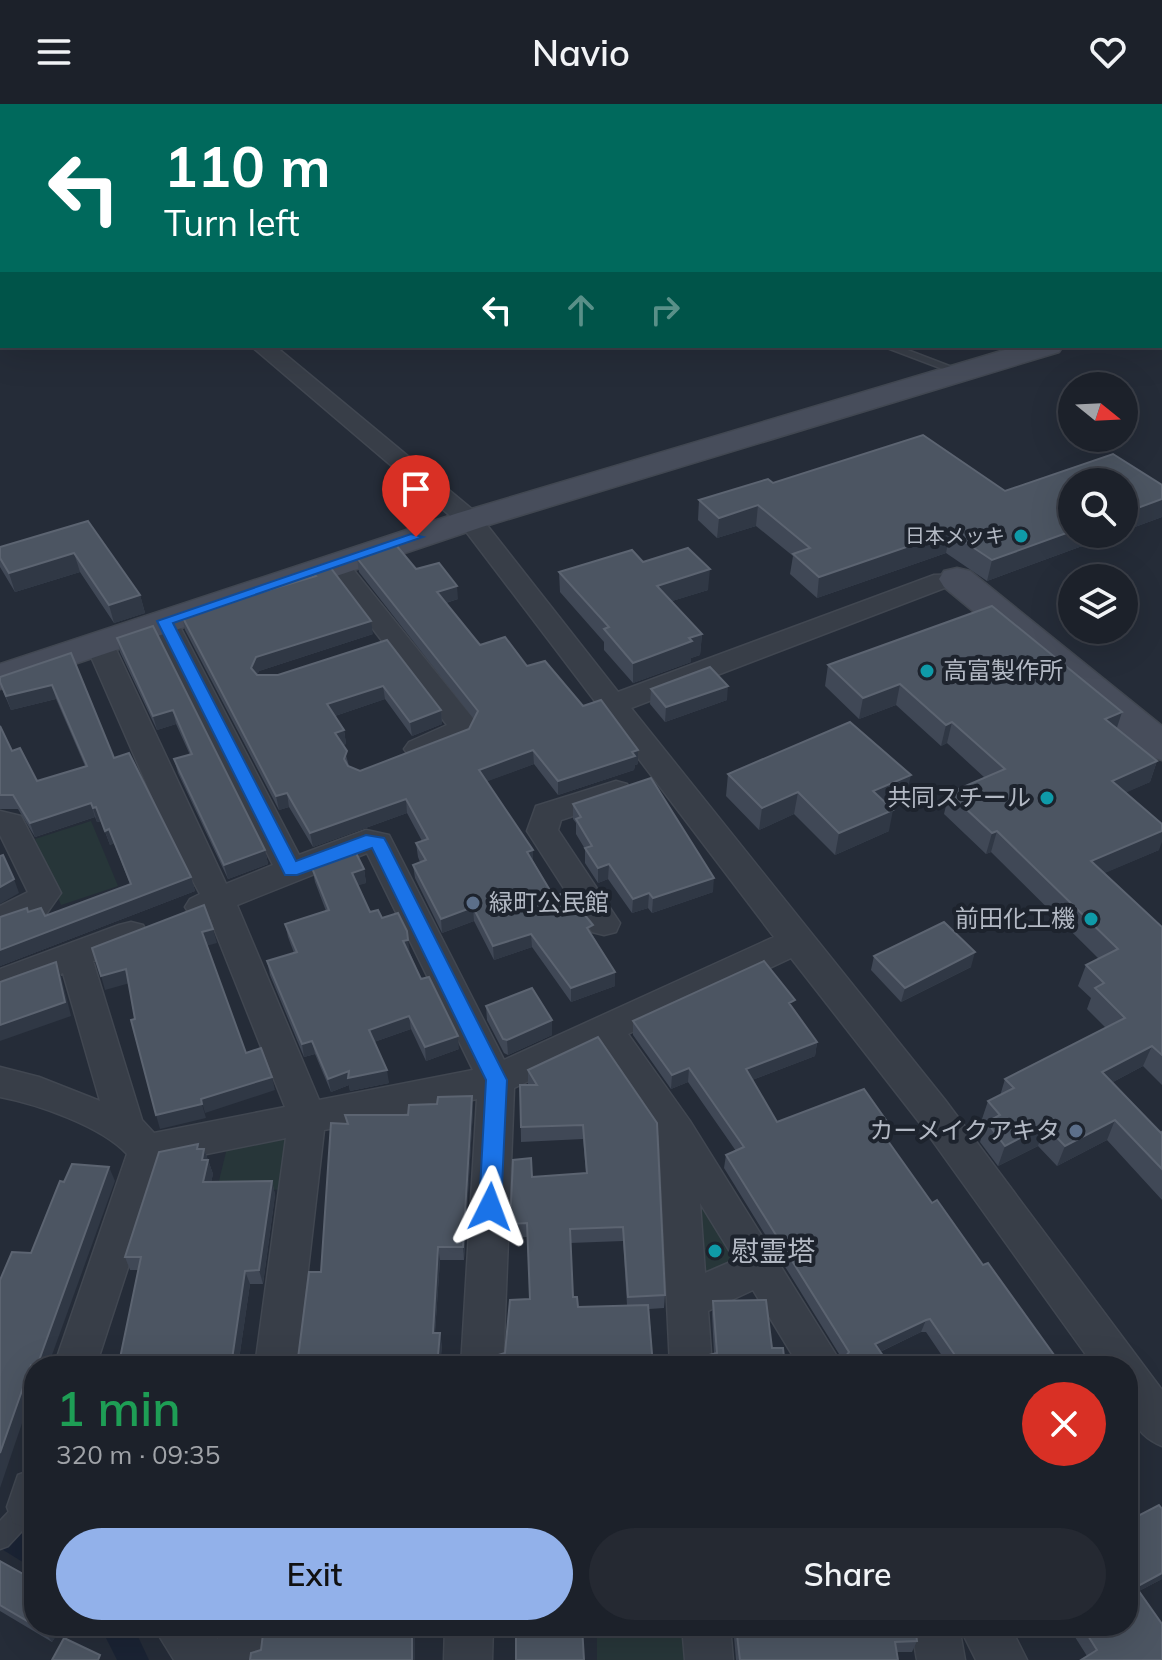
<!DOCTYPE html>
<meta charset="utf-8">
<style>
body{margin:0;font-family:Mulish,"Noto Sans JP",sans-serif;background:#252932;color:#f1f3f6;height:100vh;display:flex;flex-direction:column;font-size:30px;white-space:nowrap}
*{box-sizing:border-box;margin:0}
p{font-size:26px;color:#a0a3a8}
.icon{flex:none;width:44px;height:44px;fill:none;stroke:currentColor;stroke-width:2;stroke-linecap:round;stroke-linejoin:round}
.map{position:relative;flex:1;overflow:hidden}
.details{position:absolute;left:24px;top:1252px;width:1114px;height:280px;display:flex;flex-direction:column;background:#1c212a;border-radius:32px;box-shadow:0 8px 32px #0002,0 0 0 2px #3a3e47}
.details>*{flex:none}
.guide{position:absolute;left:0px;top:0px;width:1162px;height:244px;box-shadow:0 8px 32px #0002,0 0 0 2px #3a3e47;background:#00695c;color:#fff;overflow:hidden}
.needle{width:52px;rotate:108deg}
.tools{position:absolute;left:1058px;top:268px;display:grid;gap:16px}
.tools a{display:grid;place-items:center;width:80px;height:80px;border-radius:50%;background:#1c212a;box-shadow:0 8px 32px #0002,0 0 0 2px #3a3e47;font-size:40px}
.pin{position:absolute;display:grid;place-items:center;width:68px;height:68px;color:#fff;margin:-82px -34px;border-radius:50% 50% 50% 0;rotate:-45deg;box-shadow:0 0 8px #0007}
.pin .icon{rotate:45deg}
.me{position:absolute;width:88px;margin:-44px;rotate:3deg;stroke-linejoin:round;filter:drop-shadow(0 0 6px #0008)}
.turn{display:flex;align-items:center;gap:28px;height:168px;padding:0 32px;font-size:36px}
.turn .icon{width:104px;height:104px;stroke-width:2.5}
.turn b{display:block;font-size:56px;line-height:68px}
.lanes{display:flex;align-items:center;height:76px;padding:0 32px;background:#0003;justify-content:center;gap:40px;direction:ltr}
.lanes .off{opacity:.35}
.round{display:grid;place-items:center;flex:none;width:84px;height:84px;border-radius:42px;background:#252932}
.summary{display:flex;align-items:center;justify-content:space-between;height:136px;padding:0 32px}
h1{font-size:48px;font-weight:600;line-height:60px;color:#1e9e55}
.primary-button{display:flex;gap:16px;margin-top:auto;padding:16px 32px}
.primary-button a{flex:1;height:92px;border-radius:48px;background:#92b1ea;color:#111;font-size:32px;font-weight:600;line-height:92px;text-align:center}
.primary-button a+a{background:#252932;color:#f1f3f6}
header{display:flex;justify-content:space-between;align-items:center;height:104px;padding:0 32px;background:#1c212a;font-size:36px;font-weight:600}
.map>svg:first-child{display:block}
.green{fill:#273639}
.water{fill:#1a2334}
.lines{fill:none;stroke-linecap:round;stroke-linejoin:round}
.lane-casing{stroke:#414751;stroke-width:3}
.street-casing{stroke:#414751;stroke-width:3}
.secondary-casing{stroke:#414751;stroke-width:3}
.lane{fill:#383e48;fill-rule:evenodd}
.street{fill:#383e48;fill-rule:evenodd}
.secondary{fill:#474d5b;fill-rule:evenodd}
.wall{fill:#404856;fill-rule:evenodd}
.shaded-wall{fill:#303845}
.building{fill:#4c5562;stroke:#5c6471;stroke-width:2}
.route{fill:#1a73e8;stroke:#114b97;stroke-width:2}
.culture-dot{fill:#0f9aa8;stroke:#1d232d;stroke-width:3}
.service-dot{fill:#5c6f8a;stroke:#1d232d;stroke-width:3}
.labels{text-anchor:middle;stroke-width:8;stroke-linejoin:round;paint-order:stroke}
.far-poi-label{font-size:20px;fill:#b3b9c4;stroke:#1d232d;text-anchor:end}
.poi-label{font-size:24px;fill:#b3b9c4;stroke:#1d232d;text-anchor:end}
.near-poi-label{font-size:28px;fill:#b3b9c4;stroke:#1d232d;text-anchor:start}
</style>
<header><svg class="icon" aria-label="menu" viewBox="0 0 24 24"><path d="M4 6h16M4 12h16M4 18h16"/></svg>Navio<svg class="icon" aria-label="heart" viewBox="0 0 24 24"><path d="M12 20l-8-8c-3-5 5-10 8-4 3-6 11-1 8 4z"/></svg></header>
<div class="map">
<svg width="1162" height="1556" viewBox="0 0 1162 1556">
<rect width="100%" height="100%" fill="#252c38"/>
<g class="green">
<path d="M91,717L118,782L61,801L35,735Z"/>
<path d="M297,1027L288,1085L216,1089L227,1044Z"/>
<path d="M700,1091L737,1158L701,1172Z"/>
<path d="M597,1522H692L693,1556H597Z"/>
</g>
<g class="water">
<path d="M0,1414L34,1430V1465L0,1444Z"/>
<path d="M100,1522H133L149,1556H117Z"/>
</g>
<g class="lines">
<g class="lane-casing">
<g id="lane">
<path d="M200,0H212L214,2H202Z"/>
<rect x="0" y="26" width="2" height="6"/>
<path d="M882,242H897L965,268L956,270Z"/>
<path d="M28,1393L34,1395V1414L8,1442L0,1445V1417L20,1396Z"/>
</g>
</g>
<g class="street-casing">
<g id="street">
<rect x="0" y="75" width="2" height="11"/>
<path d="M251,242H275L479,411L618,588L934,471L966,470L970,475L966,480L947,483L631,604L945,996L1162,1286V1342C1125,1327 1128,1296 1128,1262H1094L919,1018L791,854L628,930L690,1017L843,1262H799L753,1186L708,1207L712,1262H670L659,1032L599,944L514,984L503,1262H461L477,995L324,1026L297,1262H255L286,1034L162,1059L96,1262H54L127,1050C101,1022 37,1000 0,993V963L39,973L100,997L63,869L0,892V865L119,821L131,818L143,821L148,830L143,839L93,857L142,1016L154,1029L285,1003L209,812L201,815L190,811L185,803L190,795L200,790L171,736L85,539L89,533H109L113,539L226,780L273,761L151,517L155,511H173L177,517L299,751L366,726L389,731L504,956L774,833L461,421ZM367,749L473,966L319,996L237,801ZM700,1099L735,1156L705,1169Z"/>
<path d="M335,451L344,454L472,613L476,620L469,636L419,655L409,652L404,645L409,638L447,621L322,459Z"/>
<path d="M616,677L627,680L631,687L627,694L561,716L558,726L620,819L616,828L604,831L592,828L527,727L536,702Z"/>
<path d="M0,707L21,712L61,789L47,809L0,827V802L28,788L0,731Z"/>
<path d="M34,1365V1427L13,1419L7,1403L18,1371Z"/>
<path d="M153,1522H207L218,1535L219,1522H267L263,1556H174Z"/>
<path d="M445,1522H493L492,1556H444Z"/>
<path d="M682,1522H730L733,1556H685Z"/>
<path d="M911,1522H959L965,1556H917Z"/>
<path d="M959,1522H1010L1027,1556H976Z"/>
</g>
</g>
<g class="secondary-casing">
<g id="secondary">
<rect x="1160" y="201" width="2" height="16"/>
<path d="M1018,242H1063L1059,248L482,423L0,585V560L458,409Z"/>
<path d="M957,464L970,467L1162,622V656L1148,652L944,483L939,475L944,467Z"/>
</g>
</g>
<use href="#lane" class="lane"/>
<use href="#street" class="street"/>
<use href="#secondary" class="secondary"/>
</g>
<g class="wall">
<rect x="296" y="0" width="116" height="2"/>
<path d="M971,0H1162V8L1160,7V2H971Z"/>
<path d="M923,331L1005,387L1113,350L1162,381V413L1124,427V378H1072V430H1115L987,477L946,449L817,494L790,470L793,452L756,422L717,434L698,416L699,396L768,375L773,379Z"/>
<path d="M88,417L140,491L145,509L114,519L80,468L15,488L0,463V443Z"/>
<path d="M357,454L416,465L458,495L446,499L480,541L527,562L583,602L638,646V660L635,661L634,666L558,691L534,660L487,677L554,793L593,832L615,868V882L571,898L532,843L494,856L474,817L442,829L415,774L413,761L420,758L418,753L416,739L422,737L407,709L313,743L289,703L279,706L185,526L182,512L314,473L313,469L373,530L259,567L257,571H278L387,536L441,606L442,620L412,632L385,595L335,612L344,626L346,640L343,641L349,662L360,667L469,625L474,615L359,468Z"/>
<path d="M643,458L708,486L672,497L702,530L700,551L691,554V558L633,579L604,546V538L560,488L559,468Z"/>
<path d="M153,522L265,746L268,760L228,775L178,669L174,655L190,651L176,620L157,626L120,548L117,534Z"/>
<path d="M71,549L114,654L191,773L195,787L0,862L28,808L45,812L130,780L114,739L110,741L101,717L97,718L95,713L35,733L18,705H0V622L12,647L37,677L85,662L56,595L11,606L0,580Z"/>
<path d="M828,561L1122,608L1117,624L1157,657L1150,678L1126,688L1159,746L1104,769L1162,823V981L1143,962L1113,978L1161,1029L1162,1028V1096L1107,1036L1057,1062L1038,1042L998,1062L980,1038L985,1022L981,1018L988,997L1000,992L1005,975L1106,924L1087,905L1091,894L1078,882L1086,861L1099,855L991,748L986,750L944,710L949,689L985,674L947,639L941,642L896,601L859,615L825,582Z"/>
<path d="M651,585L727,596L665,618L650,600Z"/>
<path d="M728,670L906,692L888,701L889,727L835,751L794,710L759,726L726,692Z"/>
<path d="M573,700L713,788L652,809L648,804L632,809L608,775L598,779L585,759V745L576,730V719L573,715Z"/>
<path d="M325,754L364,765L366,779L357,781L370,808L382,814L410,849L421,875L459,945L426,957L411,925L374,938L389,979L350,987L349,981L331,988L315,950L304,953L270,871L267,857L294,849L288,833L285,820L326,807L315,778L312,764L326,760Z"/>
<path d="M874,852L971,863L901,898L871,866Z"/>
<path d="M486,902L552,931L508,951L504,949L487,916Z"/>
<path d="M794,905L817,938L815,952L752,976L777,1018L889,1040L932,1099L983,1161L1062,1262H949L926,1228H921L880,1248L890,1262H843L844,1258L724,1064L726,1051L736,1047L688,978L671,985L633,931V917Z"/>
<path d="M598,933L665,1191L664,1204L649,1205L653,1262H495V1252L505,1249L530,1195L527,1133L511,1134L510,1120L532,1073L586,1069L583,1035L521,1038L520,981H528V966ZM623,1137L627,1201L578,1203L573,1193L570,1139Z"/>
<path d="M473,1006L464,1156H440L435,1229L442,1241L440,1262H297L321,1168L347,1020L345,1011H408Z"/>
<path d="M198,1040L199,1045H204L208,1056L213,1070L211,1078L272,1077L275,1091L263,1180H250L238,1262H91L119,1259L138,1166H130L125,1153Z"/>
<path d="M713,1197L772,1244L785,1262H703L705,1252L714,1250L712,1210Z"/>
<path d="M1162,1405V1475L1139,1487L1162,1520L1087,1552L1068,1522H1128Z"/>
<path d="M0,1457L62,1522L52,1538L0,1507Z"/>
<path d="M733,1522H915L917,1537L912,1548H897L898,1556H736Z"/>
</g>
<g class="shaded-wall">
<rect x="360" y="0" width="52" height="2"/>
<path d="M1162,395V413L1124,427V409Z"/>
<path d="M758,401L756,422L717,434L719,414Z"/>
<path d="M1072,427V430H1115L987,477L992,456Z"/>
<path d="M950,428L946,449L817,494L819,473Z"/>
<path d="M74,449L80,468L15,488L9,469Z"/>
<path d="M710,465L708,486L656,502L657,482Z"/>
<path d="M457,482L458,495L438,501L437,488Z"/>
<path d="M140,491L145,509L114,519L109,501Z"/>
<path d="M371,517L373,530L259,567L254,578L251,564L256,553Z"/>
<path d="M702,530L700,551L691,554V558L633,579V559L689,534Z"/>
<path d="M900,580L896,601L859,615L863,594Z"/>
<path d="M52,581L56,595L11,606L6,592Z"/>
<path d="M383,582L385,595L329,614L327,600Z"/>
<path d="M728,582L727,596L665,618L666,603Z"/>
<path d="M173,606L176,620L157,626L153,612Z"/>
<path d="M441,606L442,620L412,632L410,618Z"/>
<path d="M1122,608L1115,629L1105,615Z"/>
<path d="M952,618L947,639L941,642L946,621Z"/>
<path d="M344,626L346,640L337,643L335,629Z"/>
<path d="M533,646L534,660L480,680L479,666Z"/>
<path d="M638,646V660L635,661L634,666L558,691V677Z"/>
<path d="M1157,657L1150,678L1105,698L1112,677Z"/>
<path d="M911,671L906,692L869,709L873,687Z"/>
<path d="M798,688L794,710L759,726L762,704Z"/>
<path d="M287,689L289,703L279,706L276,692Z"/>
<path d="M406,695L407,709L313,743L310,729Z"/>
<path d="M91,699L95,713L35,733L30,719Z"/>
<path d="M96,703L101,717L97,718L93,704Z"/>
<path d="M893,706L889,727L835,751L839,729Z"/>
<path d="M109,725L114,739L110,741L105,727Z"/>
<path d="M997,727L991,748L986,750L992,729Z"/>
<path d="M1162,727V738L1159,746L1084,778L1091,757Z"/>
<path d="M265,746L268,760L228,775L224,761Z"/>
<path d="M533,746V760L527,748Z"/>
<path d="M609,760L608,775L598,779V764Z"/>
<path d="M364,765L366,779L354,783L352,769Z"/>
<path d="M191,773L195,787L0,862V846Z"/>
<path d="M714,774L713,788L652,809L653,794Z"/>
<path d="M14,775L19,789L0,800V783Z"/>
<path d="M649,789L648,804L632,809L633,795Z"/>
<path d="M473,803L474,817L442,829L441,815Z"/>
<path d="M213,825L217,839L206,842L202,828Z"/>
<path d="M531,830L532,843L494,856L493,842Z"/>
<path d="M408,836L410,849L405,851L403,837Z"/>
<path d="M975,848L971,863L901,898L905,884Z"/>
<path d="M56,858L61,872L71,912L0,937V921Z"/>
<path d="M126,865L130,879L105,886L101,872Z"/>
<path d="M615,868V882L571,898V884Z"/>
<path d="M409,912L411,925L371,939L369,926Z"/>
<path d="M552,916V931L508,951L507,936Z"/>
<path d="M458,932L459,945L426,957L425,943Z"/>
<path d="M312,937L315,950L304,953L302,940Z"/>
<path d="M817,938L815,952L744,979L746,965Z"/>
<path d="M1152,942L1143,962L1094,988L1102,968Z"/>
<path d="M689,964L688,978L671,985L672,971Z"/>
<path d="M387,966L389,979L350,987L349,981L331,988L328,975L349,967Z"/>
<path d="M272,973L275,986L205,1009L201,995Z"/>
<path d="M472,992L473,1006L464,1156L463,1143Z"/>
<path d="M202,1000L206,1014L160,1025L156,1011Z"/>
<path d="M1115,1016L1107,1036L1057,1062L1065,1042Z"/>
<path d="M1045,1021L1038,1042L998,1062L1005,1042Z"/>
<path d="M893,1026L890,1040L883,1030Z"/>
<path d="M198,1040L202,1054L204,1045L213,1070L208,1092L203,1078L197,1045Z"/>
<path d="M109,1063L115,1077L48,1262H37Z"/>
<path d="M272,1077L275,1091L263,1180L259,1166Z"/>
<path d="M438,1143L440,1156L434,1241L433,1229Z"/>
<path d="M245,1167L250,1180L238,1262H231Z"/>
<path d="M926,1216L921,1228L871,1252L875,1240Z"/>
<path d="M440,1229L442,1241L440,1262H437Z"/>
<path d="M31,1261L34,1267V1284L0,1384V1349Z"/>
<path d="M1162,1469V1475L1128,1493L1136,1483Z"/>
<path d="M47,1522H62L52,1538L44,1527Z"/>
<rect x="412" y="1522" width="3" height="34"/>
</g>
<g class="building">
<path d="M84,0H172L166,2H78Z"/>
<path d="M991,0H1117L1116,2H996L991,1Z"/>
<path d="M1117,0H1144V2Z"/>
<path d="M923,331L1005,387L1113,350L1162,381V395L1124,409V378H1072V427L992,456L950,428L819,473L793,450L810,444L758,401L719,414L699,396L768,375L773,379Z"/>
<path d="M88,417L140,491L109,501L74,449L9,469L0,454V443Z"/>
<path d="M396,441L416,465L439,459L457,482L437,488L480,541L505,533L527,562L545,557L583,602L601,596L638,646L632,648L635,652L558,677L533,646L479,666L533,746L527,748L554,793L566,788L593,821L587,824L615,868L571,884L531,830L493,842L473,803L441,815L413,761L426,756L416,739L428,735L406,695L310,729L287,689L276,692L182,512L316,472L313,469L330,463L371,517L256,553L251,564L257,571H278L387,536L441,606L410,618L383,582L327,600L344,626L335,629L347,647L344,655L348,662L360,667L469,625L478,607L357,454Z"/>
<path d="M688,444L710,465L657,482L702,530L689,534L692,537L633,559L604,525L609,523L559,468L632,446L643,458Z"/>
<path d="M992,502L1122,608L1105,615L1157,657L1112,677L1162,720V727L1091,757L1162,823V951L1152,942L1102,968L1161,1029L1162,1028V1065L1115,1016L1065,1042L1045,1021L1005,1042L987,1018L1000,1011L988,997L1014,984L1005,975L1125,914L1095,884L1104,879L1086,861L1118,845L997,727L992,729L949,689L1005,665L952,618L946,621L900,580L863,594L828,561Z"/>
<path d="M153,522L265,746L224,761L174,655L192,650L173,606L153,612L117,534Z"/>
<path d="M71,549L114,654L129,649L191,773L0,846V813L27,804L28,808L41,804L45,812L131,780L109,725L105,727L96,703L93,704L91,699L30,719L13,691H0V622L12,647L20,644L37,677L87,662L52,581L6,592L0,578V573Z"/>
<path d="M710,563L728,582L666,603L651,585Z"/>
<path d="M850,618L911,671L873,687L893,706L839,729L798,688L762,704L728,670Z"/>
<path d="M651,674L714,774L653,794L649,789L633,795L609,760L598,764L585,744L592,742L576,715L581,713L573,700Z"/>
<path d="M353,743L364,765L352,769L370,808L378,806L382,814L398,809L407,827L408,836L403,837L421,875L429,873L458,932L425,943L409,912L369,926L387,966L348,974L349,967L328,975L312,937L302,940L267,857L297,848L285,820L329,806L312,764L328,759L325,754Z"/>
<path d="M3,751L14,775L0,783V752Z"/>
<path d="M204,801L213,825L202,828L246,949L261,944L272,973L201,995L202,1000L156,1011L131,916L135,915L126,865L101,872L92,844Z"/>
<path d="M944,818L975,848L905,884L874,852Z"/>
<path d="M764,857L795,896L789,899L817,938L746,965L777,1018L864,985L893,1026L883,1030L932,1099L937,1096L983,1161L988,1159L1062,1262H949L959,1257L930,1215L926,1216L875,1240L890,1262H858L851,1252L845,1253L849,1248L726,1051L744,1043L689,964L672,971L633,917Z"/>
<path d="M56,858L65,898L0,921V878Z"/>
<path d="M532,884L552,916L507,936L503,935L486,902Z"/>
<path d="M598,933L657,1019L665,1191L628,1193L623,1123L570,1125L573,1193H577L578,1203L648,1201L653,1262H527V1258L495,1259V1252L505,1249L510,1196L530,1195L527,1119L510,1120L513,1056L531,1054L532,1073L587,1069L583,1021L521,1023L520,981H537L528,966Z"/>
<path d="M472,992L463,1143H438L433,1229H440L437,1262H297L309,1168H321L331,1019L348,1020L345,1011H408L409,1001L437,1000L438,993Z"/>
<path d="M198,1040L197,1045H204L202,1056H208L203,1078L272,1077L259,1166L245,1167L231,1262H91V1260L119,1259L141,1153H125L159,1048Z"/>
<path d="M72,1060L109,1063L37,1262L31,1261L0,1349V1176L12,1148L31,1149L60,1077L64,1078Z"/>
<path d="M766,1196L772,1244H783L785,1262H705V1252L717,1249L713,1197Z"/>
<path d="M1159,1401L1162,1405V1469L1136,1483L1162,1520V1556H1081L1097,1546L1082,1522H1128V1417Z"/>
<path d="M0,1457L34,1476V1521L0,1501Z"/>
<path d="M35,1522H47L44,1527Z"/>
<path d="M264,1522H412V1556H250L251,1549L261,1546Z"/>
<path d="M516,1522H582L584,1556H516Z"/>
<path d="M736,1522H915L917,1537L895,1538L898,1556H740Z"/>
<path d="M64,1534L100,1551L98,1556H52Z"/>
</g>
<path class="route" d="M411,430L423,433L173,519L296,757L366,731L384,734L387,739L507,976L501,1103L498,1110H482L479,1103L486,976L372,744L297,771H285L157,517Z"/>
<g class="culture-dot">
<circle cx="1021" cy="432" r="8"/>
<circle cx="927" cy="567" r="8"/>
<circle cx="1047" cy="694" r="8"/>
<circle cx="1091" cy="815" r="8"/>
<circle cx="715" cy="1147" r="8"/>
</g>
<g class="service-dot">
<circle cx="473" cy="799" r="8"/>
<circle cx="1076" cy="1027" r="8"/>
</g>
<g class="labels">
<g class="far-poi-label">
<text x="1005" y="439">日本メッキ</text>
</g>
<g class="poi-label">
<text x="943" y="575" text-anchor="start">高富製作所</text>
<text x="1031" y="702">共同スチール</text>
<text x="489" y="807" text-anchor="start">緑町公民館</text>
<text x="1075" y="823">前田化工機</text>
<text x="1060" y="1035">カーメイクアキタ</text>
</g>
<g class="near-poi-label">
<text x="731" y="1157">慰霊塔</text>
</g>
</g>
</svg>
<div class="tools">
<a><svg class="needle" viewBox="-14 -14 28 28"><path d="M0-13l5 13h-10z" fill="#e53935"/><path d="M0 13l5-13h-10z" fill="#a0a3a8"/></svg></a>
<a><svg class="icon" aria-label="search" viewBox="0 0 24 24"><circle cx="10" cy="10" r="6"/><path d="M15 15l6 6"/></svg></a>
<a><svg class="icon" aria-label="layers" viewBox="0 0 24 24"><path d="M12 4l9 5-9 5-9-5zM3 14l9 5 9-5"/></svg></a>
</div>
<div class="pin" style="left:416px;top:433px;background:#d93025"><svg class="icon" aria-label="arrive" viewBox="0 0 24 24"><path d="M6 21V4h12l-3 4 3 4H6"/></svg></div>
<svg class="me" style="left:490px;top:1103px" viewBox="-20 -20 40 40"><path d="M0-17L14 15 0 8-14 15z" fill="#1a73e8" stroke="#fff" stroke-width="4"/></svg>
<div class="guide">
<div class="turn"><svg class="icon" aria-label="left" viewBox="0 0 24 24"><path d="M17 20v-9H6M10 6l-5 5 5 5"/></svg><div><b>110 m</b>Turn left</div></div>
<div class="lanes"><svg class="icon" aria-label="left" viewBox="0 0 24 24"><path d="M17 20v-9H6M10 6l-5 5 5 5"/></svg><svg class="icon off" aria-label="ahead" viewBox="0 0 24 24"><path d="M12 20V5M6 11l6-6 6 6"/></svg><svg class="icon off" aria-label="right" viewBox="0 0 24 24"><path d="M7 20v-9h11M14 6l5 5-5 5"/></svg></div>
</div>
<section class="details">
<div class="summary"><div><h1>1 min</h1><p>320 m · 09:35</p></div><a class="round" style="background:#d93025;color:#fff"><svg class="icon" aria-label="close" viewBox="0 0 24 24"><path d="M6 6l12 12M18 6L6 18"/></svg></a></div>
<div class="primary-button"><a>Exit</a><a>Share</a></div>
</section>
</div>
